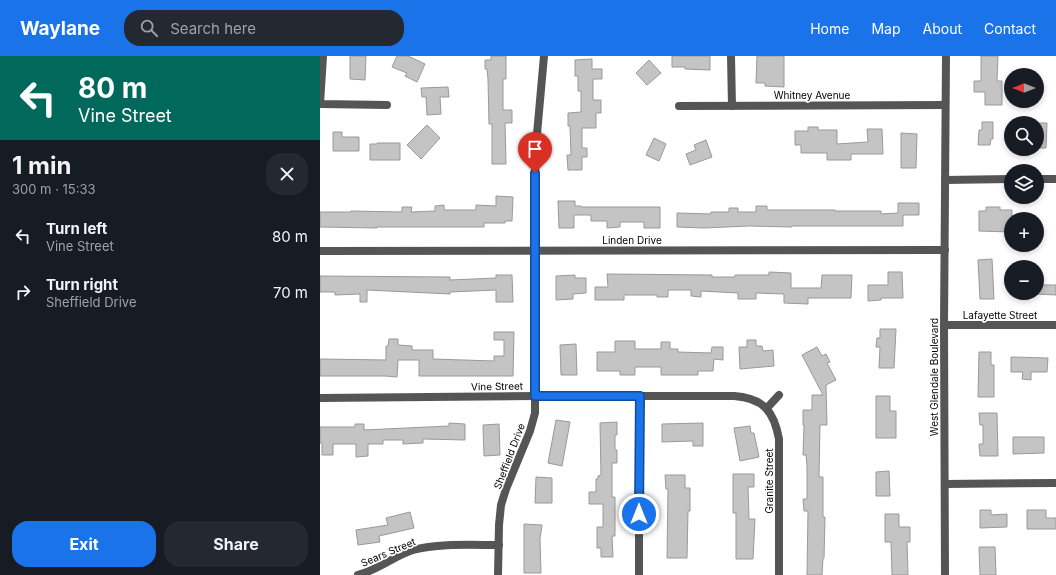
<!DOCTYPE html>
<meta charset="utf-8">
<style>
body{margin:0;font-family:Inter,sans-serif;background:#242831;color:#f1f3f6;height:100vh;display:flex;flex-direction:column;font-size:15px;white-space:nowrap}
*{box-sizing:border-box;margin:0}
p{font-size:13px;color:#9ea1a6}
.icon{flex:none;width:22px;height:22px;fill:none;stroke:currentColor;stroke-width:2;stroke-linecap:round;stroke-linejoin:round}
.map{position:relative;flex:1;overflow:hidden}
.panel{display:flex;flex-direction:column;background:#171b24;width:320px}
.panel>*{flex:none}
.banner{background:#00695c;color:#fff;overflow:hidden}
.needle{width:26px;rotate:270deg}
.buttons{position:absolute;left:684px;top:12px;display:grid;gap:8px}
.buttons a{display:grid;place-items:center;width:40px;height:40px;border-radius:50%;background:#171b24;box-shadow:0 2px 6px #0003;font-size:20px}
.pin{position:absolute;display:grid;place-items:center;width:34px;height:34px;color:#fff;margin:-41px -17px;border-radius:50% 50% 50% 0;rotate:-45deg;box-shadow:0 0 4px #0007}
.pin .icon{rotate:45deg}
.me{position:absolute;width:44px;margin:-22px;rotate:0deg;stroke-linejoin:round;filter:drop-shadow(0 0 3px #0008)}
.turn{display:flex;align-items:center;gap:14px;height:84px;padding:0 12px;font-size:18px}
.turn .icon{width:52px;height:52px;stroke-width:2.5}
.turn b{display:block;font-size:28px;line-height:34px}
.round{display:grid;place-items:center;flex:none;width:42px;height:42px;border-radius:16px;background:#242831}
.head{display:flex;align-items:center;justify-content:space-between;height:68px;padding:0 12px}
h1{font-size:24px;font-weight:700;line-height:30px}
.action{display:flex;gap:8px;margin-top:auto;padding:8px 12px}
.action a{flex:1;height:46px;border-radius:16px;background:#1a73e8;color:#fff;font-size:16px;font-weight:700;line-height:46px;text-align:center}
.action a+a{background:#242831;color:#f1f3f6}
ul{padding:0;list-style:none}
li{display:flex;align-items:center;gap:12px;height:56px;padding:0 12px}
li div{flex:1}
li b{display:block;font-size:15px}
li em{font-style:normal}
header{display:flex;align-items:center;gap:24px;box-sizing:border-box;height:56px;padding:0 20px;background:#1a73e8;color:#fff}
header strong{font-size:19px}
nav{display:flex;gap:22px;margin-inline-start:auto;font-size:14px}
.search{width:280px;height:36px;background:#242831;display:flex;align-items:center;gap:10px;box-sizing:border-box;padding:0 14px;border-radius:16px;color:#9ea1a6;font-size:15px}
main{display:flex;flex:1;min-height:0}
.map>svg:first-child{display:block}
.building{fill:#c4c4c4;stroke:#999}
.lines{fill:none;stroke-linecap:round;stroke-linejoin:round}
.minor{stroke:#555;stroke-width:8}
.tertiary{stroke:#555;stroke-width:8}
.route-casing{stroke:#114b97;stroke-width:10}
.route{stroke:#1a73e8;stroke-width:7}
.labels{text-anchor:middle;stroke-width:3.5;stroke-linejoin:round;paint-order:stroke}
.street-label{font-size:10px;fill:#000;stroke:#fff}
</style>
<header>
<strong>Waylane</strong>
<div class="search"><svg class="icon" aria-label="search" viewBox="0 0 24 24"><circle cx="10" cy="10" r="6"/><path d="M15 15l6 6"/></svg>Search here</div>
<nav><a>Home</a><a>Map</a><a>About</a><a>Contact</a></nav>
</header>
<main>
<section class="panel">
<div class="banner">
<div class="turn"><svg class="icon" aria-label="left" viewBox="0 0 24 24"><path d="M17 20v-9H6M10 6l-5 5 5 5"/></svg><div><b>80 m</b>Vine Street</div></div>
</div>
<div class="head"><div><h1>1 min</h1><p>300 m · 15:33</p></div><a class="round"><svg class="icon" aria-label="close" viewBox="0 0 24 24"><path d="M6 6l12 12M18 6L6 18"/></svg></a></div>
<ul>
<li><svg class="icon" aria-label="left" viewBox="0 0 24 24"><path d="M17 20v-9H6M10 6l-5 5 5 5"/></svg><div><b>Turn left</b><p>Vine Street</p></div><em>80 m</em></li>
<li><svg class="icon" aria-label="right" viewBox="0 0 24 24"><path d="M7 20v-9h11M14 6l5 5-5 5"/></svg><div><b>Turn right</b><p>Sheffield Drive</p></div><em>70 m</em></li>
</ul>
<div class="action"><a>Exit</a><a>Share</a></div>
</section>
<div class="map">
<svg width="736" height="519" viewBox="0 0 736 519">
<rect width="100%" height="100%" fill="#fff"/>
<g class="building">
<path d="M30,0H46L45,24L30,23Z"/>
<path d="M77,0H88L105,8L97,26L85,20L87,17L72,11Z"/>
<path d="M171,0H186V23H183V54H192V67H185L186,108H172V68H169L168,23L167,13H165V4H171Z"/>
<path d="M352,0H390V14L365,13V11H352Z"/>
<path d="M437,0H464V31L445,30V27H436Z"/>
<path d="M661,0H678L677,25H682V49H665V36H654V25H661Z"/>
<path d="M272,3V13H282V23H273V44H281V57H276V72H262V92H267V101H262V114H248L247,99H251L250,70H248V57L261,56V35H258V20H255V4Z"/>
<path d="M329,4L341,17L327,29L316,17Z"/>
<path d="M128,31L129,41H120L121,58L107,59L106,41H102L101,32Z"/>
<path d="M662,66H673V83H671L670,89H658L659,74H662Z"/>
<path d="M717,67H727L726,92H717Z"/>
<path d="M107,69L120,82L101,103L87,89Z"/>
<path d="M488,71H498V74H517V88L548,86L547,73H562L563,98H531V104H507V97H481V89H475V75H488Z"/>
<path d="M13,76H22V81H39V95H13Z"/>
<path d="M581,77L597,78L596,112H581Z"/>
<path d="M334,82L346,88L339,105L326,99Z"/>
<path d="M386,84L392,101L370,109L366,98L376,94L374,89Z"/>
<path d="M57,87H80V104H50V88H57Z"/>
<path d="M176,140L193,141L192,165H185V167H164V171H57V172L0,171V156H31V155L82,156V151H92L91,156L115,155V150L124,149V154H156V149L176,150Z"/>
<path d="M238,145H255V150H261V151H340V172H324V166H300V171L287,172V165H271V159H254V172H239Z"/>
<path d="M578,147H599V159H583V170H472V171L429,170L384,172L357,171V157L391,158V156H409V152H418V156H436V150H447V154H515V155H561V158L578,157Z"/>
<path d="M666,151H680V154H692L691,176L659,175V155H666Z"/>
<path d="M672,203L674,243H660L658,204Z"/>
<path d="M449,216L471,217V232H501L502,219H532L531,242H488V248L464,247V238L436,237V243H418V237L381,235V241L371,240V234H348V241H337V239H304V244H275V231H288L287,218L392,219V221H415V219H449Z"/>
<path d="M568,216H582L583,242H561V244L548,245V229H568Z"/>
<path d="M176,219H192L193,246H176V234L130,236V238L47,234V246H40V238L15,239V236H0V220L130,221V224L176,222Z"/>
<path d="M255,219V222H266V237L253,238V243L236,244V220Z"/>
<path d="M717,229H736V239L717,238Z"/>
<path d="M560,273H576L574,312H559L560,291H556L557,282H560Z"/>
<path d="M174,276H194L193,320H99V304H78L77,321L65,320H0V303L66,304V290H68L69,283H78V289L92,290V294H113V303L174,305V300H184V284H174Z"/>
<path d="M427,284H436V290H442L443,295L453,294L454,310L420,313L419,291H427Z"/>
<path d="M295,285H315V293H341V286H350V293H358V296L391,297L392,291H403V304L394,303L393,315H378V319H341V311H315V319H300V315H277V296H295Z"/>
<path d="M256,288L257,319H241L240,289Z"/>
<path d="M497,291L502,300L506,298L510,306L507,307L516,324L506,329L507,369H500L499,421H503V461H505L504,502H503L502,519H487L488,455H484L483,443H487V410L486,399H483L484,369H483V354H492V339H503L482,299Z"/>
<path d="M659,296H671V309H674V341H658Z"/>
<path d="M691,301L728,302L727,316H711V324L702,323L703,316H691Z"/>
<path d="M556,340H570V355H576V382H556Z"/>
<path d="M659,357H677L678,400H660L659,388H663V369H660Z"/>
<path d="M236,364L250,366L242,410L228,407Z"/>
<path d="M297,366V379H295V394H297V407H292V441H295V480H292L293,501H281V492H277V471H283V448H269V436H276V423H278V420L281,419L280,367Z"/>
<path d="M129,367L145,368V384L103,383V387L83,388V384H63V388H48V400L36,401V388H13V399H2V387H0V371H35V368H44V374L129,370Z"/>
<path d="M383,367V390H373V385L342,386V368Z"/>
<path d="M179,368L180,399L164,400L163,369Z"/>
<path d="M430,370L431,377H434L439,401L420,405L414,372Z"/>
<path d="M693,381H724V397L693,398Z"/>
<path d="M569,415L570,440H556V416Z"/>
<path d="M413,418H434V431H428L429,463H435L433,503H416V457H413Z"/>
<path d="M345,419H365V432H370V455H368L367,502H347L348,433H346Z"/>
<path d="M216,421L232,422V447H215Z"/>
<path d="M660,454H671V459L687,458V471L660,472Z"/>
<path d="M707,454H726V462H736V473H707Z"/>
<path d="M90,456L94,472L59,480L60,486L38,489L36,474L68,469L66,462Z"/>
<path d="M565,458H579V471H590V486H587L588,519H572L571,486H565Z"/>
<path d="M204,468L222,469L220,483L221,517H204Z"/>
<path d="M659,491H675L676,519H660Z"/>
</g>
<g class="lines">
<g class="minor">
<path d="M3,0L0,48L67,49"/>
<path d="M411,0L412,50"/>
<path d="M359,50L625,49"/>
<path d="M717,123H736"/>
<path d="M625,124L691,123"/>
<path d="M0,195L625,194"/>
<path d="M624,269H736"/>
<path d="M0,342L215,340H414C444,342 454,356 459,383V519"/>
<path d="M447,352L459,339"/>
<path d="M625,428L736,427"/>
<path d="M38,519C58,514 74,500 93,494C117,487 153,489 179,489"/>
<path d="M178,519L179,469L181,449L186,433L210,375L215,357V117L217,78L224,0"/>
<path d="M319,519V340"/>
</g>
<path class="tertiary" d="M625,519L624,269L626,0"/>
</g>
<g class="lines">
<g class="route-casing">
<path id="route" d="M215,117V340H320L319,458"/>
</g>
<use href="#route" class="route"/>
</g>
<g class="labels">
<g class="street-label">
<text x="492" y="43">Whitney Avenue</text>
<text x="312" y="188">Linden Drive</text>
<text x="680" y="263">Lafayette Street</text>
<text transform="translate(614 321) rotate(-90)" y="4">West Glendale Boulevard</text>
<text transform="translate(177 330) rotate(-1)" y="4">Vine Street</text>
<text transform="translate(189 400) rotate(-69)" y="4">Sheffield Drive</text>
<text transform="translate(449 425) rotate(-90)" y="4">Granite Street</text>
<text transform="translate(68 496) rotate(-23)" y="4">Sears Street</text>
</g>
</g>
</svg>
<div class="buttons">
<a><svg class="needle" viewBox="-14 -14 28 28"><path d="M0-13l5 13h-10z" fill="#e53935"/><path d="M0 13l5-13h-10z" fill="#9ea1a6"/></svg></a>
<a><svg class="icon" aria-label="search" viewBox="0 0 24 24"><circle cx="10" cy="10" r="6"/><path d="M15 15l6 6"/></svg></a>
<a><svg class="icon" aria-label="layers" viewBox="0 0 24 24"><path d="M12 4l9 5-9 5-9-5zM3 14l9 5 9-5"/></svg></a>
<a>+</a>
<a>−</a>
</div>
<div class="pin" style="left:215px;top:117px;background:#d93025"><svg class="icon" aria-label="arrive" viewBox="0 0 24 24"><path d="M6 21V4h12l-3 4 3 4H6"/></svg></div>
<svg class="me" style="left:319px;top:458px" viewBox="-20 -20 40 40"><circle r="17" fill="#1a73e8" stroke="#fff" stroke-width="3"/><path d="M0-11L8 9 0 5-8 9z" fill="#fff"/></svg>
</div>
</main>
